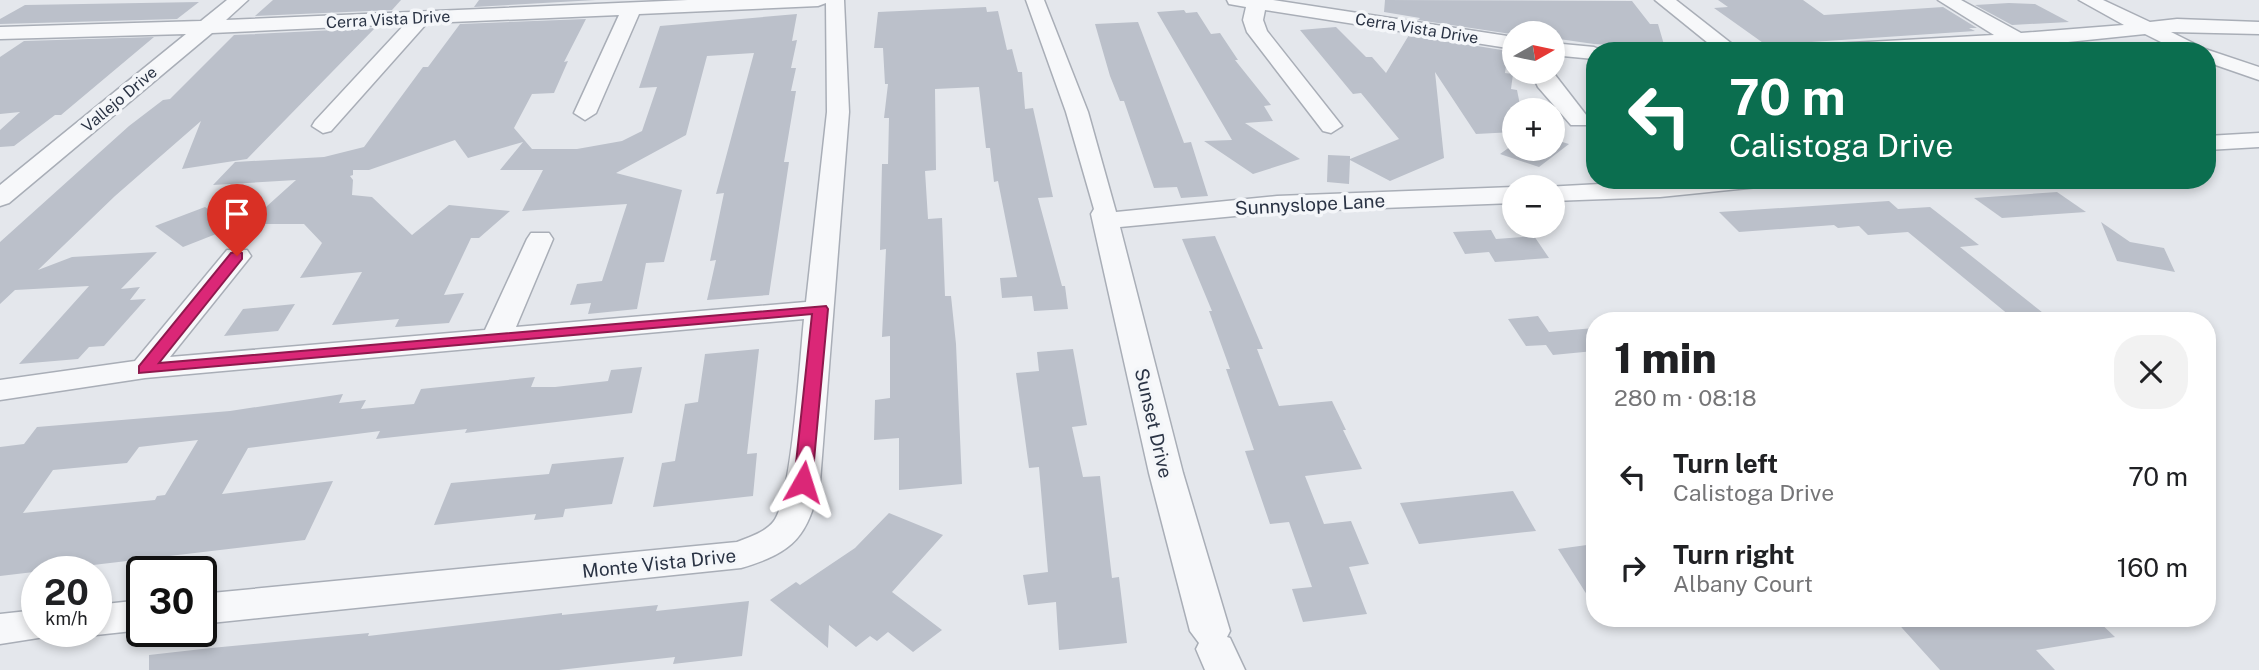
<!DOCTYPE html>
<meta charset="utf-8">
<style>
body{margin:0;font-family:"Public Sans",sans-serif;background:#f2f2f2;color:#202124;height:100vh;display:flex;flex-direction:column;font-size:26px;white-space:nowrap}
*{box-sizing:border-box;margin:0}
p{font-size:23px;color:#757577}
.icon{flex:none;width:38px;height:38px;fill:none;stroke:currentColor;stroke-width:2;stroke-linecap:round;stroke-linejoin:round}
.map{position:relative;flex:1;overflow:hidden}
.sheet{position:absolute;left:1586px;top:312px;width:630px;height:315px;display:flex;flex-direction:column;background:#fff;border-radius:28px;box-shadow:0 4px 10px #0003}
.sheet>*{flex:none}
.guide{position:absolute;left:1586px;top:42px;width:630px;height:147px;border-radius:28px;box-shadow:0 4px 10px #0003;background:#0b6e4f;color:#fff;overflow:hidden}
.needle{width:46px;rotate:81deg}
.buttons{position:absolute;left:1502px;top:21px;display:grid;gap:14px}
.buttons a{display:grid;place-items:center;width:63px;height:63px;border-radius:50%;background:#fff;box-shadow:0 4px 10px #0003;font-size:35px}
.speed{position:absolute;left:21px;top:556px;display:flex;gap:14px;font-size:35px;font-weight:700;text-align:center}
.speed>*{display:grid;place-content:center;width:91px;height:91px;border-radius:50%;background:#fff;box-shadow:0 4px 10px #0003;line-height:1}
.speed small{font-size:18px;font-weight:400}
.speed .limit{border:4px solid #111;border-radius:10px;background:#fff;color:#111}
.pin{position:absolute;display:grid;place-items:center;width:60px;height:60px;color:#fff;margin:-72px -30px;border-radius:50% 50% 50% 0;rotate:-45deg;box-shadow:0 0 7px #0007}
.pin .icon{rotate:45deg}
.me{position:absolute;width:77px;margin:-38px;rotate:6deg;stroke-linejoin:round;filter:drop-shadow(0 0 5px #0008)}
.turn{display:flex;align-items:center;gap:24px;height:147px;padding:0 28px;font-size:32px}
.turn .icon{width:91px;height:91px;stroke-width:2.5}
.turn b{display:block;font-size:49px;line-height:60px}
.round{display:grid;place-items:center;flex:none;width:74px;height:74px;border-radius:28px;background:#f2f2f2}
.summary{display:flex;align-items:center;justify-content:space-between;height:119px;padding:0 28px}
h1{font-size:42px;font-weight:800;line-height:52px}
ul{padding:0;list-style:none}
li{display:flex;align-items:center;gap:21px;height:91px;padding:0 28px}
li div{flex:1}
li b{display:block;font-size:26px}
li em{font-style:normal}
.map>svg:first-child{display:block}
.building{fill:#bbc0ca;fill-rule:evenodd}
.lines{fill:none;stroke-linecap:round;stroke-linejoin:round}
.minor-casing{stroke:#a9aeb7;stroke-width:3}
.minor{fill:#f7f8fa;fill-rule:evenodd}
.route{fill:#db2777;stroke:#8e194d;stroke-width:2}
.labels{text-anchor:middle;stroke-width:7;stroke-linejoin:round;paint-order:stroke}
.far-street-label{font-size:16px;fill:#2b3445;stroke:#f4f6f9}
.street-label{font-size:19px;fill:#2b3445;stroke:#f4f6f9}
</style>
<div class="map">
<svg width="2259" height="670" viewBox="0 0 2259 670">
<rect width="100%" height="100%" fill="#e4e7ec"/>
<g class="building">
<path d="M273,0H401L392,10L255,16Z"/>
<path d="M479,0H596L474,7Z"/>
<path d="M1385,0L1632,1L1650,24H1658L1665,48L1594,44L1552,38V33L1511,34L1418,20L1420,18L1384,12Z"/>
<path d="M1718,0H1803L1824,15L1943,7L1977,28H1969L1975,31L1766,45L1714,8L1728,7Z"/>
<path d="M199,2L177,19L0,24V19L25,5Z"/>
<path d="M2009,3L2035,4L2069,22L2012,25L1975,5Z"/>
<path d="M986,7L987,12L998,11L1007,50L1012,49L1018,72H1022L1025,109L1033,108L1053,197L1038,198L1062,286H1065L1068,309L1034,311L1032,296L1002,298L1000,278L1017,277L998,181L994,182L990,148H986L979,87L935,89L936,170L925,171L928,219L942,218L945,296H951L956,344L962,484L899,490V438L874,440L875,400L890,398V336L882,337L886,249L880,250L882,164H888L889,118H884L888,84H885L883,48H874L878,12Z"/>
<path d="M1184,10L1186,13L1197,12L1211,34L1220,33L1238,60H1235L1271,105L1264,106L1273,121L1245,123L1300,159L1253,174L1204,141L1232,140L1157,12Z"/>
<path d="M797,14L792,41L797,40L791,68H796L791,91H796L784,162H789L769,295L707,300L716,260L710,261L724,193L716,194L754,53L707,56L686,135L616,173L682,190L664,262L646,263L637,309L588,314L591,303L570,305L577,284L602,281L627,204L522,211L543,170H500L523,142L468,158L455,140L369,170H353V175L350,176L353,180L352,195L372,197L412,235L449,205L510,211L479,238H471L444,295L464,293L449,323L395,327L399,319L332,325L362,272L300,278L322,243L304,224H247L296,180L213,185L235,162L324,157L364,147L423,67H428L460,24L586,19L564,62L568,61L554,93L532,94L514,128L532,149H577L622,141L642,131L657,87L639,88L660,26Z"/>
<path d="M1138,22L1184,143L1191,142L1208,196L1181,198L1177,187L1154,188L1124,101H1120L1110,76L1095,24Z"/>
<path d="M1336,27L1366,57H1372L1386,73L1409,35L1508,51L1505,73L1513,74L1511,89L1517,90L1521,110H1514V132L1476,134L1435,72L1444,158L1390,181L1350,160L1349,184L1327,182L1328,155L1350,156V159L1399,139L1361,93L1353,94L1300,30Z"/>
<path d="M375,28L247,159L182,169L201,121L115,196L38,270L72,257L157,252L121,289L140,287L130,300L146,299L104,346L89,347L78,359L19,364L89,286L15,290L0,304V242L129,126L163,100L170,99L234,35Z"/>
<path d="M154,37L61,115H55L14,146L0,147V130L20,112L0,114V57L24,41Z"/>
<path d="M1552,139L1569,144L1539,167L1500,154L1514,144V149H1552Z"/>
<path d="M2057,192L2086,212L2002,218L1974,198Z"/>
<path d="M1889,201L1898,209L1930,207L1979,245L1960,247L2052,320H2015L1908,232L1868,235L1859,226L1838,228L1834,225L1739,232L1719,212Z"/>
<path d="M205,207L234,227L183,247L155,226Z"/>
<path d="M2101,222L2130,242L2164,248L2175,272L2117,261Z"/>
<path d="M1491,230L1496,239L1534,236L1549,258L1495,262L1489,252L1465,254L1453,232Z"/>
<path d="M1215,236L1263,349H1257L1279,406L1332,401L1346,430H1343L1362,469L1305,476L1324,524L1351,521L1369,564L1349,567L1367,614L1303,622L1292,589L1312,587L1289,522L1270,524L1245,451L1254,450L1226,369H1230L1209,311H1212L1182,239Z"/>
<path d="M295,304L278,331L224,336L243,309Z"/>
<path d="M1538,316L1549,332L1594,328V351L1553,355L1546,345L1526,346L1508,319Z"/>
<path d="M759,349L747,454L757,453L753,496L653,507L662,463L675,461L685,404L698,402L705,354Z"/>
<path d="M1073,349L1087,425L1072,427L1083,477L1100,476L1112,578L1119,577L1127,643L1059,650L1056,602L1028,605L1023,575L1048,572L1039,467L1029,468L1016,373L1039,371L1037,352Z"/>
<path d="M642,367L632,413L465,433L467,429L376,439L380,431L248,448L222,494L333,481L305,540L0,576V447L24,444L37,427L230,411L343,394L339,403L366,400L361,409L414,404L421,389L535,377L531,387H555L608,381L611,370ZM198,440L165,495L157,496L155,500L23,513L53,470L127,463L139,447Z"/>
<path d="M624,457L612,504L565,509L563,517L534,520L536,514L434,525L451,483L549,474L552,464Z"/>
<path d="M1513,491L1536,531L1419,544L1400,503Z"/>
<path d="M889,513L943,535L892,592L942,630L913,652L888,632L877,641L870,636L856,647L829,625L828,648L770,600L796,582L800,585L855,548Z"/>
<path d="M1594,544V606L1558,549Z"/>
<path d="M749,601L742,656L673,664L675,657L559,670H149V655L211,648L369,633L368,636L562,613V615L658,605L656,611Z"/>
<path d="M1893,618H2095L2115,637L2036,650L2055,670H1940Z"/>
</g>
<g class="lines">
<g class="minor-casing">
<g id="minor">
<path d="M227,0H248L226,20L688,0H844L849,112L820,482C808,536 795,552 741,568L201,624V594L737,542C749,537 766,532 774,521C792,496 800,357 804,319L145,378L0,400V380L135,361L227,250H247L251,256L170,357L485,330L527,239L531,233H549L553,239L516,327L806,302L827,112L826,3L818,6L639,14L596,113L585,120L574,113L619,15L427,23L331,131L323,133L312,126L315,121L405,24L212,33L9,203L0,206V185L186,34L0,39V27L201,21Z"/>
<path d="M1026,0H1044L1088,112L1116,212L1277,196L1514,187V203L1277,212L1120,227L1183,473L1230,631L1227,637L1230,638L1245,670H1205L1196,649L1199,643L1190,631L1149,473L1091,214L1094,209L1066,112Z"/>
<path d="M1227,0H1273L1514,37V49L1265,10L1263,20L1267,31L1342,126L1331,133L1323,131L1247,32L1243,20L1246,7L1229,4Z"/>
<path d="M1655,0H1676L1741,51H1718Z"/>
<path d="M1938,0H1961L2021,33L2124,25L2079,0H2103L2150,22L2177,19L2259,22V34L2171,32L2205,49L2259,67V80L2207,62V51H2179L2145,34L2020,47L1805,51L1815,45L1994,35Z"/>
<path d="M1552,43L1594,47L1603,51H1594V59L1552,55Z"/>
<path d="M1552,71L1590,120L1587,125H1571L1538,87L1531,72Z"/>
<path d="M2259,133V147L2207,150V136Z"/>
<path d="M1674,180H1770L1767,185L1758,187L1660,197L1552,201V187H1545Z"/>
<path d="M142,600V630L96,635L86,632H96V605Z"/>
<path d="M37,610V632H53L51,636L0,644V614Z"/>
</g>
</g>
<use href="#minor" class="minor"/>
</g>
<path class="route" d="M237,252L242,253V259L159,363L826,306L828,309L812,482L803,488L794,482L812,314L139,373V366L231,253Z"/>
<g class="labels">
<g class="far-street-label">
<text transform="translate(388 19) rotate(-3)" y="6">Cerra Vista Drive</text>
<text transform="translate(1417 28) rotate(9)" y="6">Cerra Vista Drive</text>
<text transform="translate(119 99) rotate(-40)" y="6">Vallejo Drive</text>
</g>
<g class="street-label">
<text transform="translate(1310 204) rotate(-3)" y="7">Sunnyslope Lane</text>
<text transform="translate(1154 423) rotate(77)" y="7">Sunset Drive</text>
<text transform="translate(659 563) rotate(-6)" y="7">Monte Vista Drive</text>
</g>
</g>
</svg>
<div class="buttons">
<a><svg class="needle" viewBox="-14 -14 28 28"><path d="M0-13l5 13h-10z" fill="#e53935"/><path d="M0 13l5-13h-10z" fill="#757577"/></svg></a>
<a>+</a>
<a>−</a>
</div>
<div class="speed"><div>20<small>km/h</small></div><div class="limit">30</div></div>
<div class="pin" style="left:237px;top:256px;background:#d93025"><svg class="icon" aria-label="arrive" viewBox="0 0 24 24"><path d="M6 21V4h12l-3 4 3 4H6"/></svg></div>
<svg class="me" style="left:803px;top:482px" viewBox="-20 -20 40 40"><path d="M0-17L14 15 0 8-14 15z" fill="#db2777" stroke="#fff" stroke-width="4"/></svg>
<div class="guide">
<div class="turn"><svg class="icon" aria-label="left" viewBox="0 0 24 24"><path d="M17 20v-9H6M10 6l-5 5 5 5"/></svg><div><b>70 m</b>Calistoga Drive</div></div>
</div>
<section class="sheet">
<div class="summary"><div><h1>1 min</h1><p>280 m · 08:18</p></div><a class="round"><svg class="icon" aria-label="close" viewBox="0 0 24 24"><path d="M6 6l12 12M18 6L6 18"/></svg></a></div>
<ul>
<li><svg class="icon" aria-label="left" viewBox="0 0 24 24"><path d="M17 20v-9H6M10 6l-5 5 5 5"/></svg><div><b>Turn left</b><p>Calistoga Drive</p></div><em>70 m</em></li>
<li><svg class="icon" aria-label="right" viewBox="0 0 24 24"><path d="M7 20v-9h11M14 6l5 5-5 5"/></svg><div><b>Turn right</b><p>Albany Court</p></div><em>160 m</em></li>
</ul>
</section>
</div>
